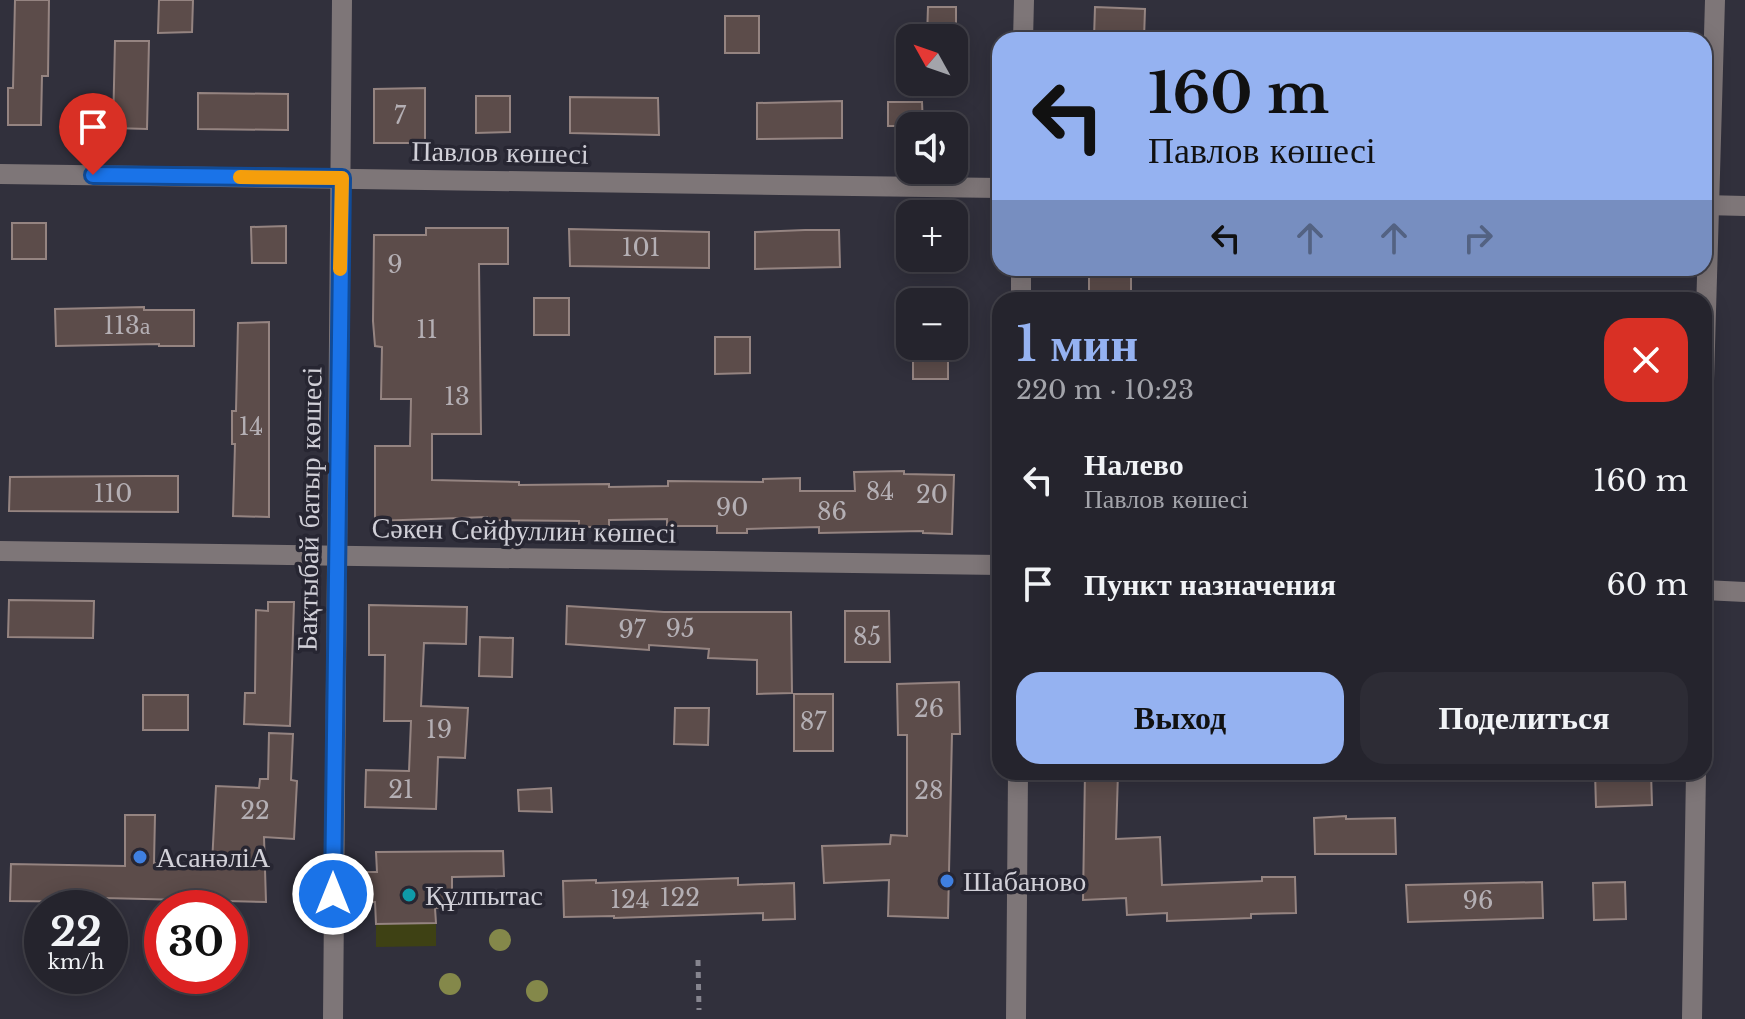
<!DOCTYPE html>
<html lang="ru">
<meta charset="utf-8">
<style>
body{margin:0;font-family:"Libre Baskerville",serif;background:#2d2c35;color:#f1f3f6;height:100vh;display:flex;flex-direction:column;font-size:30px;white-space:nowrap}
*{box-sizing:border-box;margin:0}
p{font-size:26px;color:#a3a4aa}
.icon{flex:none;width:44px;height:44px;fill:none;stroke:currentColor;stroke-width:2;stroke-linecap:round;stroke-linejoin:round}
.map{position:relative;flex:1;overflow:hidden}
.drawer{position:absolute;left:992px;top:292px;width:720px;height:488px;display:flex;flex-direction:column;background:#25242d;border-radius:24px;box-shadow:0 4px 20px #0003,0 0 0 2px #424149}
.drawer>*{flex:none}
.banner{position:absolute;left:992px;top:32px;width:720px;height:244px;border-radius:24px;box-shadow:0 4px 20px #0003,0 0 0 2px #424149;background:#95b2f1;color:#111;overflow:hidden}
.needle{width:52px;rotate:310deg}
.fabs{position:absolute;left:896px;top:24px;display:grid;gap:16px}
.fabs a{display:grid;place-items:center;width:72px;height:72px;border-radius:16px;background:#25242d;box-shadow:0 4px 20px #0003,0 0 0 2px #424149;font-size:40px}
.speed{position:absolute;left:24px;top:890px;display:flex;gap:16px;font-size:40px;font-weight:700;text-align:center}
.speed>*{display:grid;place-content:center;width:104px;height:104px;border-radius:50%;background:#25242d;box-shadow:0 4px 20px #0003,0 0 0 2px #424149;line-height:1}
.speed small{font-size:20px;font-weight:400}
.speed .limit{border:12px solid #d22;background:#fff;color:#111}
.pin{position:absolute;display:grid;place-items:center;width:68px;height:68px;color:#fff;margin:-82px -34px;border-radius:50% 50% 50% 0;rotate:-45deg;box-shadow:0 0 8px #0007}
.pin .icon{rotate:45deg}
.me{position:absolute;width:88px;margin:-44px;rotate:0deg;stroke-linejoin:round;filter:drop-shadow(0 0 6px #0008)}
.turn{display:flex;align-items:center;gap:28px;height:168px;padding:0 24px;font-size:36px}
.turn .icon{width:104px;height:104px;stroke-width:2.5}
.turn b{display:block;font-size:56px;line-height:68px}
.lanes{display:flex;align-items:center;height:76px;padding:0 24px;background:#0003;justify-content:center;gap:40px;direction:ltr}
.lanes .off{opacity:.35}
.round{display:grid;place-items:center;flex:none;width:84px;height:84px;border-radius:24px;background:#2d2c35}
.headline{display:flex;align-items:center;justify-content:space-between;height:136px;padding:0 24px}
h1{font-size:48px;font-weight:600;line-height:60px;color:#95b2f1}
.action{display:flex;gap:16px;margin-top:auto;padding:16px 24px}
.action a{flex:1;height:92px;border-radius:24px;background:#95b2f1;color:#111;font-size:32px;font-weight:600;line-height:92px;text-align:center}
.action a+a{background:#2d2c35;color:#f1f3f6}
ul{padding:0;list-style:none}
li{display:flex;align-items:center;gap:24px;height:104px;padding:0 24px}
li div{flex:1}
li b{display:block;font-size:30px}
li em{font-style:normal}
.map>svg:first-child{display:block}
.green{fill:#3e4114}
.building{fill:#5c4c4a;stroke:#958481;stroke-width:2}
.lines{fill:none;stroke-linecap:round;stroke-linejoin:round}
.path{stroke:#86858f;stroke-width:5;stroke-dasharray:6 6;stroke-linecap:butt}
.minor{stroke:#7e7678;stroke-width:20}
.tree{fill:#84884a}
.route-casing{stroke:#114b97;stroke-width:20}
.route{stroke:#1a73e8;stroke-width:14}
.slow{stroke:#f59e0b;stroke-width:14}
.shop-dot{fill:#3f7fe0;stroke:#272632;stroke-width:3}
.culture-dot{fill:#0f9aa8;stroke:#272632;stroke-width:3}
.labels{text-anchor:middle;stroke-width:7;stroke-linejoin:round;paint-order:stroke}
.number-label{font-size:24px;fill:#b4afb4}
.street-label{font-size:28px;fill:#d1d0d8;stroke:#272632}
.poi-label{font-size:28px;fill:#d1d0d8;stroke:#272632;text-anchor:start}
</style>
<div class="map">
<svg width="1745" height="1019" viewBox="0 0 1745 1019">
<rect width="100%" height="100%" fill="#31303c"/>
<path class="green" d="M436,923V946L376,947V924Z"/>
<g class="building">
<path d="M15,0H49L48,76H42L41,125H8V88H13Z"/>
<path d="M159,0H193L192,32L158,33Z"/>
<path d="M928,7H956V37H927Z"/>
<path d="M1095,7L1145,9L1144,39L1094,38Z"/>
<rect x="725" y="16" width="34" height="37"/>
<path d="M115,41H149L147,129L113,128Z"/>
<path d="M425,88V143H374V89Z"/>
<path d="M198,93L288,94V130L198,129Z"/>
<path d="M476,96H510V132L476,133Z"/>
<path d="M570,97L658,98L659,135L570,133Z"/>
<path d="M842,101V138L757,139V103Z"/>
<path d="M888,102H922L923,126H888Z"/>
<rect x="12" y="223" width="34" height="36"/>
<path d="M286,226V263H252L251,227Z"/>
<path d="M426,228H508V264H479L481,434H432V480L519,482V485L609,484V487L668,486V481L763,482V479L800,478V491H855L854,472L904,471V474L954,475L952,534L923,533V531L819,533V527L747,529V533H717V526H667V519L609,520V527H579V521L487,520V517L375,521V446H410L411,399H381L382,347L375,346L373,321L374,235H426Z"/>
<path d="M569,229L709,232V268L570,266Z"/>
<path d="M805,230H839L840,267L755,269V232Z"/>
<rect x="1089" y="268" width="42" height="32"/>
<rect x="534" y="298" width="35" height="37"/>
<path d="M144,307V310H194V346H159V344L56,346L55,309Z"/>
<path d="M269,322V517L233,516L235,444H232V411H236L238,323Z"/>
<path d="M715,337H750V373L715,374Z"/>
<rect x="913" y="346" width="35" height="33"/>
<path d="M146,476H178V512L9,511L10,477Z"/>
<path d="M9,600L94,601L93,638L8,637Z"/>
<path d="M268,602H294L290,726L244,724L245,693H255L256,610L268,611Z"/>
<path d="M369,605L467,607L466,644L424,643L421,706L468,708L465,758L438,757L436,809L365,807L366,770L409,771L411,721H384L385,655H369Z"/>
<path d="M567,606L664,612H791L792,693L757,694V660L708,658L709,649L649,645V650L566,644Z"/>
<path d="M845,611H889L890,662H845Z"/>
<path d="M480,637L513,638L512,677L479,676Z"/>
<path d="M959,682L960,734H952L948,918L888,916L889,880L824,883L822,846L890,844L891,835L907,836V735H898L897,684Z"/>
<rect x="794" y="694" width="39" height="57"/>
<rect x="143" y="695" width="45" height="35"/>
<path d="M675,708H709L708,745L674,744Z"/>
<path d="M269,733L293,734L291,780L297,781L294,839L264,837L266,902L104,898V902L10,901L11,864L125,866V815H155L154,863L212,864L216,786L259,788L260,779H268Z"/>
<path d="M1085,772H1118L1116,839L1160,837L1162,885L1262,881V877H1295L1296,913L1251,914V918L1167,921V913L1127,915L1126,898L1083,900Z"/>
<path d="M1595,772H1651L1652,805L1596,807Z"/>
<path d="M551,788L552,812L519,811L518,790Z"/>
<path d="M1346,816V819L1395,818L1396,854H1315L1314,818Z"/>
<path d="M503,851L504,876L452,877V908H435L436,923L376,924L375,902H366V872H377L376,852Z"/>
<path d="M738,878V885L794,883L795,919L763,920V913L614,918V916L564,917L563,881L596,880V883Z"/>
<path d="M1542,882L1543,918L1408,922L1406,885Z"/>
<path d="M1625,882L1626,919L1594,920L1593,883Z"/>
</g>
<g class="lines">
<path class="path" d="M698,960L699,1010"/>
<g class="minor">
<path d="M1023,40L1024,0"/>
<path d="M0,174L1000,188"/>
<path d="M1704,205L1745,206"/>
<path d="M1021,300V268"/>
<path d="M1704,381L1715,0"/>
<path d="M0,551L1000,565"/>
<path d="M1704,590L1745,592"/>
<path d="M333,1019L342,0"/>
<path d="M1016,1019L1018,772"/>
<path d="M1692,1019L1696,772"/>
</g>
</g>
<g class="tree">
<circle cx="500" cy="940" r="11"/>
<circle cx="450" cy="984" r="11"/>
<circle cx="537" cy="991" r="11"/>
</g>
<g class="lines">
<g class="route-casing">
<path id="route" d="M93,175L342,178L333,894"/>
</g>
<use href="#route" class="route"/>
<path class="slow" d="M240,177L342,178L340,269"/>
</g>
<g class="shop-dot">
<circle cx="140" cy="857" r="8"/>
<circle cx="947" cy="881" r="8"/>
</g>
<circle class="culture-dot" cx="409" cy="895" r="8"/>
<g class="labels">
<g class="number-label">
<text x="400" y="124">7</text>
<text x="641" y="256">101</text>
<text x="395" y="273">9</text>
<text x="127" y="334">113а</text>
<text x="427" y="338">11</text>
<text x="457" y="405">13</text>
<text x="251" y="435">14</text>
<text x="880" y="500">84</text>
<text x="113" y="502">110</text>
<text x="932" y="503">20</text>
<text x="732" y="516">90</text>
<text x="832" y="520">86</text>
<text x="680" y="637">95</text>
<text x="632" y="638">97</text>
<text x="867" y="645">85</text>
<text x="929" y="717">26</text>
<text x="813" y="730">87</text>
<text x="439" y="738">19</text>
<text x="401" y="798">21</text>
<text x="929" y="799">28</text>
<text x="255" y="819">22</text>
<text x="680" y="906">122</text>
<text x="630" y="908">124</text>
<text x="1478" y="909">96</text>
</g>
<g class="street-label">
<text transform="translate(500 152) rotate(1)" y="10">Павлов көшесі</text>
<text transform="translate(309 509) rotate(-89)" y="10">Бақтыбай батыр көшесі</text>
<text transform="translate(524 530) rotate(1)" y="10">Сәкен Сейфуллин көшесі</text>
</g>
<g class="poi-label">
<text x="156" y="867">АсанәліА</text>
<text x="963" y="891">Шабаново</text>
<text x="425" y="905">Құлпытас</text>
</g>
</g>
</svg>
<div class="fabs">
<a><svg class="needle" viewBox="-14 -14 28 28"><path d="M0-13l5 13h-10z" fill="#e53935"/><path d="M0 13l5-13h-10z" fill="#a3a4aa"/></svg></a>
<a><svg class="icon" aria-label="sound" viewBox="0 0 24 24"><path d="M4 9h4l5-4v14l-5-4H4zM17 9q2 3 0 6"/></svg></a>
<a>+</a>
<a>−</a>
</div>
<div class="speed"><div>22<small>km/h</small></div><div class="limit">30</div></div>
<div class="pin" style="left:93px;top:175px;background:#d93025"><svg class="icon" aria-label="arrive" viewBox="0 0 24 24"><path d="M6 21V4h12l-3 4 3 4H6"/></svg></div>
<svg class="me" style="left:333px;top:894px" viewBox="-20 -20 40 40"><circle r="17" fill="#1a73e8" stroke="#fff" stroke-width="3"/><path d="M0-11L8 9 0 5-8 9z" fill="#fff"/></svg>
<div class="banner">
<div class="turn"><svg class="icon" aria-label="left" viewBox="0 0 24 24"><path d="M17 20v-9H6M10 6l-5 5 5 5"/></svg><div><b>160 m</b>Павлов көшесі</div></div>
<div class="lanes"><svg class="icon" aria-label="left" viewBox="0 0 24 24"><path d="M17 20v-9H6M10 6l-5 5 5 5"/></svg><svg class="icon off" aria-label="ahead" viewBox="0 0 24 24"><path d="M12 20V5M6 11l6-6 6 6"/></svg><svg class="icon off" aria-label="ahead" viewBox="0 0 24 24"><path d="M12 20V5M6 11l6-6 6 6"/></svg><svg class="icon off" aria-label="right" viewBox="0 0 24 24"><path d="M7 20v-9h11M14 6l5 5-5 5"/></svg></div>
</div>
<section class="drawer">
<div class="headline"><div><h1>1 мин</h1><p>220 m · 10:23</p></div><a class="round" style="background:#d93025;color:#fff"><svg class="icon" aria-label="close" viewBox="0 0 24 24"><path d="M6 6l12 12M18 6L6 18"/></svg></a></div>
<ul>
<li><svg class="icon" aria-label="left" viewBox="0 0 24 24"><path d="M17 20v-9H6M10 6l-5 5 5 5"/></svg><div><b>Налево</b><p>Павлов көшесі</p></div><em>160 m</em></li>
<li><svg class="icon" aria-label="arrive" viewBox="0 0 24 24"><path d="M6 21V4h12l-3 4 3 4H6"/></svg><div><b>Пункт назначения</b></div><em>60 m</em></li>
</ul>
<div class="action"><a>Выход</a><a>Поделиться</a></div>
</section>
</div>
